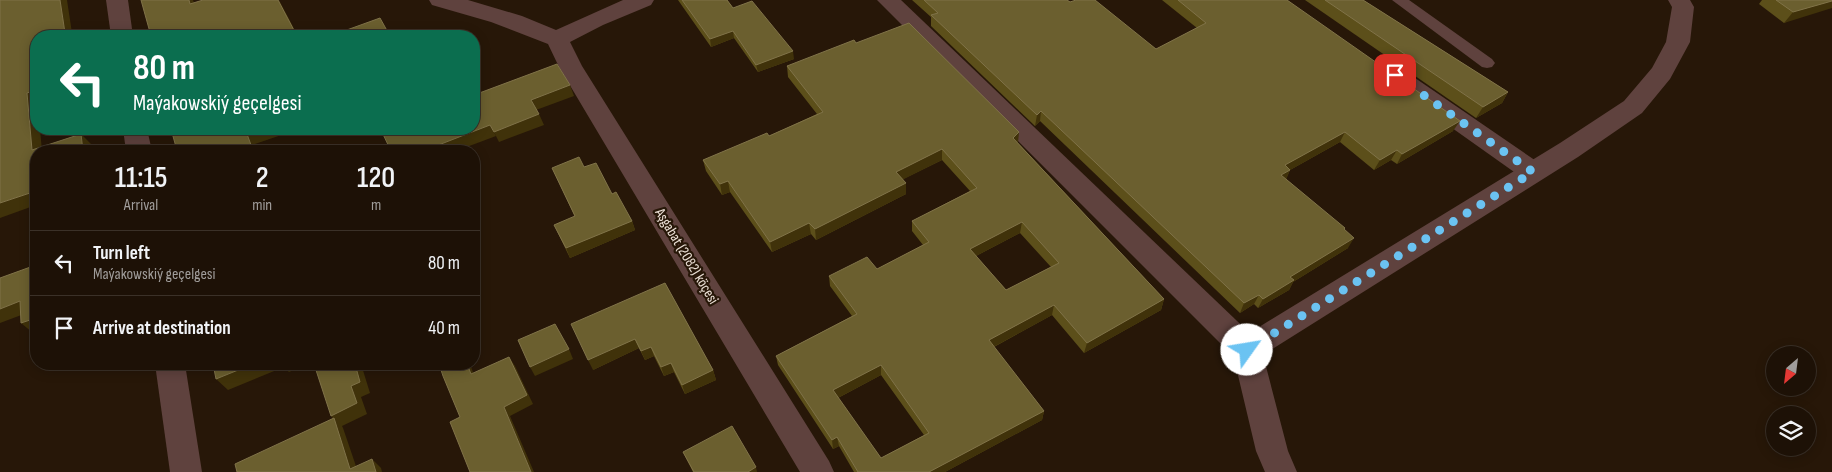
<!DOCTYPE html>
<meta charset="utf-8">
<style>
body{margin:0;font-family:"Sofia Sans Condensed",sans-serif;background:#2a1f14;color:#f1f3f6;height:100vh;display:flex;flex-direction:column;font-size:19px;white-space:nowrap}
*{box-sizing:border-box;margin:0}
p{font-size:16px;color:#a09d9b}
.icon{flex:none;width:28px;height:28px;fill:none;stroke:currentColor;stroke-width:2;stroke-linecap:round;stroke-linejoin:round}
.map{position:relative;flex:1;overflow:hidden}
.side{position:absolute;left:30px;top:145px;width:450px;height:225px;display:flex;flex-direction:column;background:#1d1106;border-radius:20px;box-shadow:0 2px 12px #0003,0 0 0 1px #3b3128}
.side>*{flex:none}
.top-card{position:absolute;left:30px;top:30px;width:450px;height:105px;border-radius:20px;box-shadow:0 2px 12px #0003,0 0 0 1px #3b3128;background:#0b6e4f;color:#fff;overflow:hidden}
.needle{width:32px;rotate:208deg}
.controls{position:absolute;left:1766px;top:346px;display:grid;gap:10px}
.controls a{display:grid;place-items:center;width:50px;height:50px;border-radius:50%;background:#1d1106;box-shadow:0 2px 12px #0003,0 0 0 1px #3b3128;font-size:25px}
.pin{position:absolute;display:grid;place-items:center;width:42px;height:42px;color:#fff;margin:-21px;border-radius:10px;box-shadow:0 2px 8px #0006}
.me{position:absolute;width:55px;margin:-28px;rotate:58deg;stroke-linejoin:round;filter:drop-shadow(0 0 4px #0008)}
.turn{display:flex;align-items:center;gap:18px;height:105px;padding:0 20px;font-size:22px}
.turn .icon{width:65px;height:65px;stroke-width:2.5}
.turn b{display:block;font-size:35px;line-height:42px}
.eta{display:flex;justify-content:space-evenly;align-items:center;height:85px;text-align:center}
.eta b{font-size:30px;font-weight:600;line-height:35px}
ul{padding:0;list-style:none}
li{display:flex;align-items:center;gap:15px;height:65px;padding:0 20px;border-top:1px solid #3b3128}
li div{flex:1}
li b{display:block;font-size:19px}
li em{font-style:normal}
.map>svg:first-child{display:block}
.lines{fill:none;stroke-linecap:round;stroke-linejoin:round}
.service{fill:#5f423e;fill-rule:evenodd}
.minor{fill:#5f423e;fill-rule:evenodd}
.tertiary{fill:#5f423e;fill-rule:evenodd}
.wall{fill:#5c4f1a;fill-rule:evenodd}
.shaded-wall{fill:#40320a}
.building{fill:#6b5f2f;stroke:#807349;fill-rule:evenodd}
.route{stroke:#6bc3f2;stroke-width:9;stroke-dasharray:0 16.2}
.labels{text-anchor:middle;stroke-width:4.5;stroke-linejoin:round;paint-order:stroke}
.street-label{font-size:15px;fill:#ece1d7;stroke:#271708}
</style>
<div class="map">
<svg width="1832" height="472" viewBox="0 0 1832 472">
<rect width="100%" height="100%" fill="#271708"/>
<g class="lines">
<path class="service" d="M1392,0H1409L1492,59L1495,63L1492,67L1487,68L1482,67Z"/>
<g class="minor">
<path d="M106,0H128L133,36H111Z"/>
<path d="M429,0H468L522,16L556,30L623,0H654L651,5L603,25L570,42L582,66L829,461L834,472H800L559,67L548,44L491,22L432,5Z"/>
<path d="M877,0H901L1258,341L1262,350L1258,359L1247,363L1236,359Z"/>
<path d="M1391,65L1399,67L1542,165L1546,172L1542,179L1533,182L1524,179L1383,79L1379,73L1383,67Z"/>
<path d="M123,129H147L152,151H126Z"/>
<path d="M155,364H185L202,472H170Z"/>
</g>
<path class="tertiary" d="M1668,0H1690L1694,7L1690,42L1670,79L1642,113L1578,157L1263,355L1288,451L1297,472H1265L1256,451L1232,350L1236,341L1560,143L1624,101L1652,68L1666,42L1672,7Z"/>
</g>
<g class="wall">
<path d="M678,0H727L733,8L794,59L758,72L734,38L711,47Z"/>
<path d="M912,0H1067L1070,2L1156,49L1197,28L1162,0H1287L1453,131L1397,164L1391,160L1374,170L1340,142L1290,170L1286,179L1344,230L1348,248L1293,282L1289,290L1258,308L1254,304L1240,313L1040,121L1035,126L931,26V17Z"/>
<path d="M1305,0H1363L1508,92L1502,103L1476,118Z"/>
<path d="M1762,0H1832L1784,23L1759,4Z"/>
<path d="M856,43L1018,143L1164,299L1161,310L1084,353L1052,315L994,347L1044,411L1042,420L945,472H854L839,446L833,449L778,365L776,356L852,316L830,286L829,276L877,269L923,245L912,231V221L970,191L942,160L903,179L906,194L816,240L811,234L772,252L730,192L722,195L706,171L703,160L769,136L817,114L788,77L787,66ZM1020,233L1051,267L1006,290L976,256ZM881,375L924,435L881,458L838,398Z"/>
<path d="M584,167L612,194L632,221L635,230L570,258L554,225L575,217L552,168Z"/>
<path d="M665,283L713,370L716,380L685,394L674,372L664,376L654,356L645,360L639,348L593,370Z"/>
<path d="M683,452L757,472H693Z"/>
</g>
<g class="shaded-wall">
<path d="M60,0H67L72,33L75,36H67L65,33Z"/>
<path d="M189,0H193L198,15L190,4Z"/>
<path d="M278,0H279L298,36H297Z"/>
<path d="M1832,1V8L1784,23L1793,12Z"/>
<path d="M733,31L734,38L711,47L710,39Z"/>
<path d="M793,51L794,59L758,72L756,65Z"/>
<path d="M570,85L574,96L536,110L531,100Z"/>
<path d="M36,90V129H40L42,151L32,150L27,93Z"/>
<path d="M1508,92L1502,103L1476,118L1483,107Z"/>
<path d="M1041,111L1040,121L1035,126L1037,115Z"/>
<path d="M539,114L544,125L499,142L494,132Z"/>
<path d="M1460,121L1453,131L1397,164L1402,154Z"/>
<path d="M490,125L496,136L456,151H423Z"/>
<path d="M263,129H299L255,144L257,151H233L247,134Z"/>
<path d="M1019,132L1018,143L1013,138Z"/>
<path d="M1345,132L1340,142L1290,170L1286,180L1277,185L1285,165Z"/>
<path d="M81,134L91,144L92,151H83Z"/>
<path d="M942,149V160L896,183V172Z"/>
<path d="M1397,150L1391,160L1374,170L1380,160Z"/>
<path d="M728,181L730,192L722,195L720,184Z"/>
<path d="M906,183V194L816,240L815,229Z"/>
<path d="M36,191V205L0,218V203Z"/>
<path d="M632,221L635,230L570,258L566,248Z"/>
<path d="M1022,222L1020,233L970,259V249Z"/>
<path d="M809,223L811,234L772,252L770,242Z"/>
<path d="M1354,238L1348,248L1293,282L1289,290L1258,308L1263,299L1290,277Z"/>
<path d="M1259,295L1254,304L1240,313L1244,303Z"/>
<path d="M1164,299L1161,310L1084,353L1087,343Z"/>
<path d="M20,301L32,311L0,323V309Z"/>
<path d="M1054,305L1052,315L988,350L989,340Z"/>
<path d="M36,318V332L33,333L21,323Z"/>
<path d="M635,339L639,348L593,370L588,360Z"/>
<path d="M651,347L654,356L645,360L641,351Z"/>
<path d="M569,349L573,359L535,376L530,367Z"/>
<path d="M509,357L515,366L533,404L510,416L534,472H531L504,407Z"/>
<path d="M671,363L674,372L664,376L661,367Z"/>
<path d="M253,364H309L289,372L284,367L228,390L216,379Z"/>
<path d="M355,364H361L370,393L361,397L367,414L342,426L343,428L358,472L350,469L334,420L331,416L351,386Z"/>
<path d="M467,364H470L477,383L471,374Z"/>
<path d="M881,365V375L834,400L833,390Z"/>
<path d="M713,370L716,380L685,394L682,385Z"/>
<path d="M1044,411L1042,420L945,472H929Z"/>
<path d="M837,437L839,446L833,449L832,440Z"/>
<path d="M372,459L381,468L382,472H376Z"/>
<path d="M756,467L757,472H748Z"/>
</g>
<g class="building">
<path d="M0,0H60L65,33L71,32L72,36H36V90L27,93L32,150L81,134L83,151H36V191L0,203Z"/>
<path d="M141,0H189L190,4L203,0H278L297,36H151Z"/>
<path d="M682,0H727L733,8L752,1L793,51L756,65L733,31L710,39Z"/>
<path d="M924,0H1067L1070,2L1076,0H1095L1156,49L1206,23L1178,0H1287L1460,121L1402,154L1397,150L1380,160L1345,132L1285,165L1290,170L1281,175L1345,228L1344,229L1354,238L1290,277L1294,280L1263,299L1259,295L1244,303L1041,111L1037,115L931,15L938,13Z"/>
<path d="M1325,0H1363L1508,92L1483,107Z"/>
<path d="M1776,0H1832V1L1793,12Z"/>
<path d="M380,18L390,36H347L344,31Z"/>
<path d="M909,23L1019,132L1013,138L1164,299L1087,343L1054,305L989,340L1044,411L929,472H858L837,437L832,440L776,356L857,314L829,276L867,257L877,269L929,242L912,221L977,188L942,149L896,172L906,183L815,229L809,223L770,242L728,181L720,184L703,160L767,133L769,136L823,112L787,66L854,40L856,43ZM1022,222L1059,263L1006,290L970,249ZM881,365L929,433L881,458L833,390Z"/>
<path d="M557,64L570,85L531,100L539,114L494,132L490,125L423,151H391L381,130L384,129H474V95Z"/>
<path d="M171,129H263L247,134L251,145L233,151H174L173,148L176,147Z"/>
<path d="M579,157L584,167L596,163L612,194L616,192L632,221L566,248L554,225L575,216L552,168Z"/>
<path d="M36,265V318L21,323L20,301L0,309V278Z"/>
<path d="M665,283L713,370L682,385L671,363L661,367L651,347L641,351L635,339L588,360L571,324Z"/>
<path d="M555,324L569,349L530,367L518,340Z"/>
<path d="M509,357L527,395L504,407L531,472H470L450,422L460,417L443,376L439,364H467L471,374Z"/>
<path d="M213,364H253L216,379Z"/>
<path d="M314,364H355L360,382L351,386L357,403L331,416Z"/>
<path d="M334,418L350,469L372,459L376,472H237L235,464Z"/>
<path d="M732,426L756,467L748,472H694L683,452Z"/>
</g>
<g class="lines">
<path class="route" d="M1247,350L1533,172L1395,75"/>
</g>
<g class="labels">
<g class="street-label">
<text transform="translate(687 256) rotate(59)" y="5">Aşgabat (2082) köçesi</text>
</g>
</g>
</svg>
<div class="controls">
<a><svg class="needle" viewBox="-14 -14 28 28"><path d="M0-13l5 13h-10z" fill="#e53935"/><path d="M0 13l5-13h-10z" fill="#a09d9b"/></svg></a>
<a><svg class="icon" aria-label="layers" viewBox="0 0 24 24"><path d="M12 4l9 5-9 5-9-5zM3 14l9 5 9-5"/></svg></a>
</div>
<div class="pin" style="left:1395px;top:75px;background:#d93025"><svg class="icon" aria-label="arrive" viewBox="0 0 24 24"><path d="M6 21V4h12l-3 4 3 4H6"/></svg></div>
<svg class="me" style="left:1247px;top:350px" viewBox="-20 -20 40 40"><circle r="19" fill="#fff"/><path d="M0-13L10 11 0 6-10 11z" fill="#6bc3f2"/></svg>
<div class="top-card">
<div class="turn"><svg class="icon" aria-label="left" viewBox="0 0 24 24"><path d="M17 20v-9H6M10 6l-5 5 5 5"/></svg><div><b>80 m</b>Maýakowskiý geçelgesi</div></div>
</div>
<section class="side">
<div class="eta">
<div><b>11:15</b><p>Arrival</p></div>
<div><b>2</b><p>min</p></div>
<div><b>120</b><p>m</p></div>
</div>
<ul>
<li><svg class="icon" aria-label="left" viewBox="0 0 24 24"><path d="M17 20v-9H6M10 6l-5 5 5 5"/></svg><div><b>Turn left</b><p>Maýakowskiý geçelgesi</p></div><em>80 m</em></li>
<li><svg class="icon" aria-label="arrive" viewBox="0 0 24 24"><path d="M6 21V4h12l-3 4 3 4H6"/></svg><div><b>Arrive at destination</b></div><em>40 m</em></li>
</ul>
</section>
</div>
